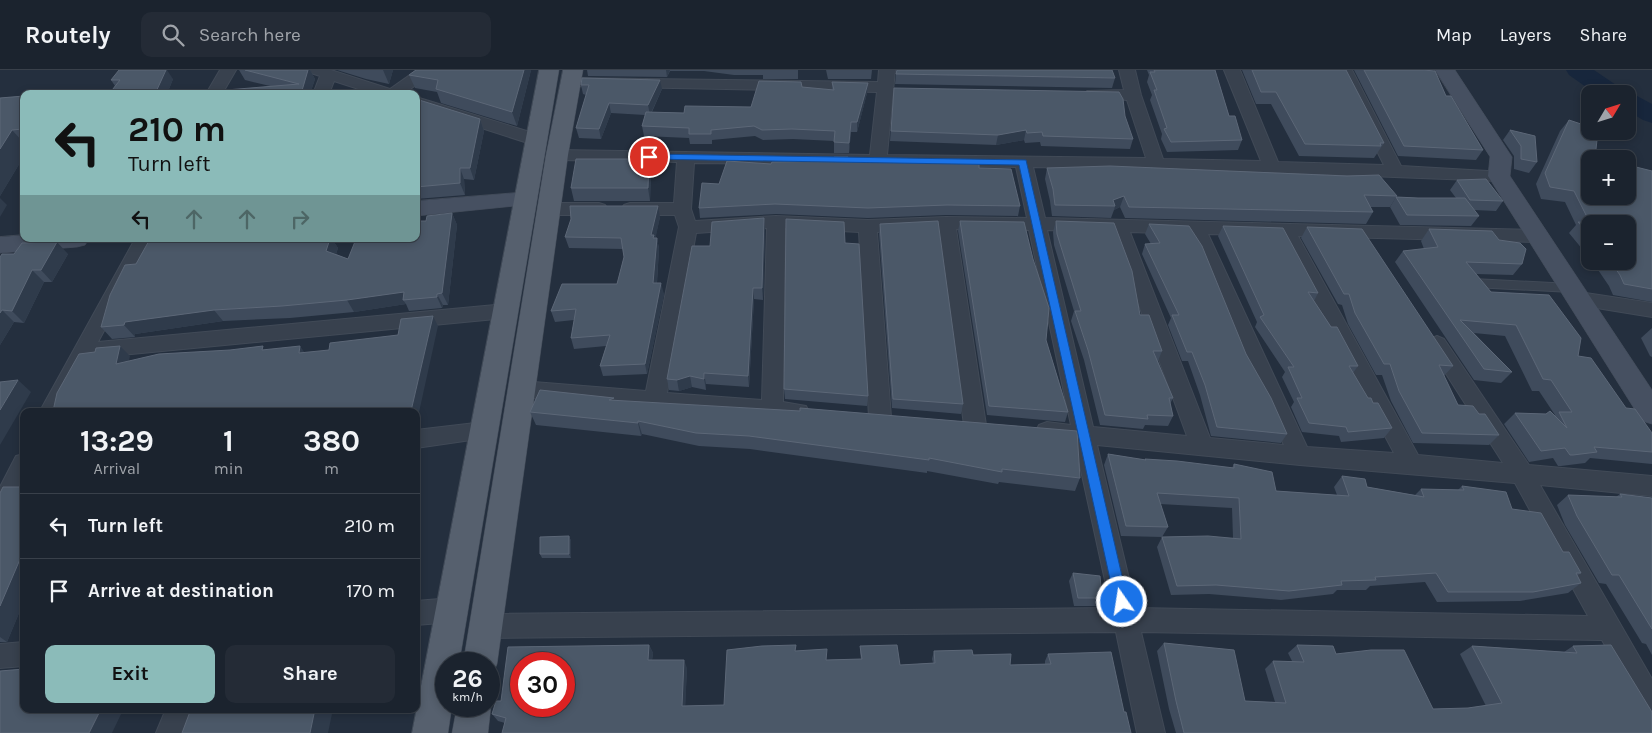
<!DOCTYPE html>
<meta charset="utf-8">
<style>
body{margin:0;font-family:Karla,sans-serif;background:#242b36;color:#f1f3f6;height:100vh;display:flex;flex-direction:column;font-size:19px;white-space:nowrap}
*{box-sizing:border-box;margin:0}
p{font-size:16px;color:#a0a4aa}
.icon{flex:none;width:28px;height:28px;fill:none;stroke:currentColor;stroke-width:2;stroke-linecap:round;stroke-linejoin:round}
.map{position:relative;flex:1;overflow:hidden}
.panel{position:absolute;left:20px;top:338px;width:400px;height:305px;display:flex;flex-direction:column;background:#1b232e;border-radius:10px;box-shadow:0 2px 8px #0003,0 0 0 1px #39404a}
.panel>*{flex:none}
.hud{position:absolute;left:20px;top:20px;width:400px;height:152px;border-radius:10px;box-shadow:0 2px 8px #0003,0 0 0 1px #39404a;background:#8bbbb9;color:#111;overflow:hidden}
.needle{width:32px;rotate:52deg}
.fabs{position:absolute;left:1581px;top:15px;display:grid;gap:10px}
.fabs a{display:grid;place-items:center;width:55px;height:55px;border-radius:10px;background:#1b232e;box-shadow:0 2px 8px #0003,0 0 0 1px #39404a;font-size:25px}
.speed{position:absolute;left:435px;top:582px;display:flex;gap:10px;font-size:25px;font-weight:700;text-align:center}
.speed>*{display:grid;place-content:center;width:65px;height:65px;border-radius:50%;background:#1b232e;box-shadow:0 2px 8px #0003,0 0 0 1px #39404a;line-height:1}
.speed small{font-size:12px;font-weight:400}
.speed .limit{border:8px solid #d22;background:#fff;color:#111}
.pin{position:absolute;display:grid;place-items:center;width:42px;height:42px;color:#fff;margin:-21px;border:2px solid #fff;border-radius:50%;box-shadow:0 1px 5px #0007}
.me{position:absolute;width:55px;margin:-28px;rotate:347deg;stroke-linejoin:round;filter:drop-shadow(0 0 4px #0008)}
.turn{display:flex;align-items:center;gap:18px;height:105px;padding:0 25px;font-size:22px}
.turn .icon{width:65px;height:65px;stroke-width:2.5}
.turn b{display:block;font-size:35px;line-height:42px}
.lanes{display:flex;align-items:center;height:48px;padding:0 25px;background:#0003;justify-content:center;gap:25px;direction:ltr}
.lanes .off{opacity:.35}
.eta{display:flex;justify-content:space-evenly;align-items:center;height:85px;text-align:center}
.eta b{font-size:30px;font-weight:700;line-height:35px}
.action{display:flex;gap:10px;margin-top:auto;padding:10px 25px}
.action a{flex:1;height:58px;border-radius:10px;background:#8bbbb9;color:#111;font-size:20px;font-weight:700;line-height:58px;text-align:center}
.action a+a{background:#242b36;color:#f1f3f6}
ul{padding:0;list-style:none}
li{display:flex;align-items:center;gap:15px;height:65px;padding:0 25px;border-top:1px solid #39404a}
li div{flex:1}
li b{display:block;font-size:19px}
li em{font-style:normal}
header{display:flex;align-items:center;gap:30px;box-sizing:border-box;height:70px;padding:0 25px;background:#1b232e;border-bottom:1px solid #39404a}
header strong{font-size:24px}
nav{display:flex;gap:28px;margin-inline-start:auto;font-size:18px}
.search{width:350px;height:45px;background:#242b36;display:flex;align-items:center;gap:12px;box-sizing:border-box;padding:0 18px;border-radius:10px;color:#a0a4aa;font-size:19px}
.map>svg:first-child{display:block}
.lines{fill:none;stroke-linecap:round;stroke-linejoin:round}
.river{fill:#17263c;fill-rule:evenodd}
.lane-casing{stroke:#414a57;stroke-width:2}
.street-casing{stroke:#414a57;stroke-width:2}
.secondary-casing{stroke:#414a57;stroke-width:1}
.primary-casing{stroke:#414a57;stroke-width:1}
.lane{fill:#38414e;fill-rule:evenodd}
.street{fill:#38414e;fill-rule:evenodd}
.secondary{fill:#465061;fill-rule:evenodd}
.primary{fill:#56606e;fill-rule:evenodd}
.wall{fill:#3f4b5c}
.shaded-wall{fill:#2f3b4b}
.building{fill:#4b5868;stroke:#5c6777;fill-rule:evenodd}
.route{fill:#1a73e8;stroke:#114b97}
</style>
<header>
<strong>Routely</strong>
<div class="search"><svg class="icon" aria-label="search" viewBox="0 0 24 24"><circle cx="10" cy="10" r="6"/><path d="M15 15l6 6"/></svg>Search here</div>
<nav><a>Map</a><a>Layers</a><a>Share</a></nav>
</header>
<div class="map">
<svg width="1652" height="663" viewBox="0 0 1652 663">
<rect width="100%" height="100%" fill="#242f3e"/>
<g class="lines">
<g class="river">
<path d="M1566,0H1594L1622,19L1625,24H1596L1569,5Z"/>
<path d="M1627,24H1628L1637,26L1652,34V53L1643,50L1628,41Z"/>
</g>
<g class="lane-casing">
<path id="lane" d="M1473,209L1571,214L1576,218L1571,222L1473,217L1468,213Z"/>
</g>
<g class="street-casing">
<g id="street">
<path d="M220,0H236L222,24H206Z"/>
<path d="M308,0H331L390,19L417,0H435L404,24H374L334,11L329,24H313L320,6L311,3Z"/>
<path d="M879,0H895L887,85L1146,88L1127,30L1087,27L1085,24L1087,21L1124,20L1119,0H1135L1141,25L1163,89L1261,91L1224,0H1240L1278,92L1384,95L1336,0H1352L1401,96L1505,102L1508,106L1505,110L1499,111L1264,102L1033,97L1045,148L1539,160L1545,162L1548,166L1545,170L1539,172L1298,166L1418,385L1503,393L1427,274L1430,269L1437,266L1444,269L1529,395L1652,406V426L1540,415L1652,609V648L1643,644L1602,570L1141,562L1165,663H1137L1116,562L486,568L477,564L473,556L477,548L486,544L1111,538L1075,373L1039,367L1036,361L1039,355L1047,352L1071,355L1029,160L956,159L986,355L983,361L975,364L967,361L964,355L938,159L877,162L891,347L888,353L880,356L872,353L869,347L859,162L785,158L783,332L806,336L809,342L806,348L798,351L521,327L514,325L510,319L514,313L521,311L646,321L679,157L675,145H630L624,143L621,139L624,135L630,133H674L677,92L557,90L551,89L549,85L551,81L557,80L870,85L877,22L571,16L566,14L563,11L566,8L878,12ZM694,93L1016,97L1027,148L946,147L868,150L776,146L695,151L691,139ZM767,158L762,330L667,323L696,163ZM1047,160L1112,162L1187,366L1093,357ZM1130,162L1190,164L1284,375L1210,368ZM1208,164L1279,166L1394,383L1307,377ZM1097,375L1300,395L1515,413L1588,546L1136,538Z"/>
<path d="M416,27L543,66L545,70L543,74H531L416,37Z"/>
<path d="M549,133H599L605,135L608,139L605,143L599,145H549L543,143L540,139L543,135Z"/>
<path d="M135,169H153L98,272L506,234L513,236L516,241L513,246L506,248L90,288L62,341H40Z"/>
<path d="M1579,222L1652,233V247L1572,234L1569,229L1572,224Z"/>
<path d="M484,352L492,355L495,361L492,367L416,378V360Z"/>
<path d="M24,384V416L8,446L0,449V417L16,386Z"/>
<path d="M452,528L461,532L465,540L461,548L452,552L416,555V531Z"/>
<path d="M24,572V596L0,598V574Z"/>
<path d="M166,639H192L184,663H156Z"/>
</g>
</g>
<g class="secondary-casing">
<g id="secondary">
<path d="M1435,0H1455L1512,87L1510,106L1652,320V354L1642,351L1488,106L1490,87Z"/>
<path d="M526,122L534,124L537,129L534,134L416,146V131Z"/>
<path d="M24,165V169H89L85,175L77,177L0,183V167Z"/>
</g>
</g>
<g class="primary-casing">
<g id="primary">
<path d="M539,0H559L459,594H446V636H452L448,663H412Z"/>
<path d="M563,0H583L568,85L497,594L492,606L489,607V594H463L546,85Z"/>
<path d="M489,630L491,636L488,663H452L457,636H489Z"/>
</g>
</g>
<use href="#lane" class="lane"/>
<use href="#street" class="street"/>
<use href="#secondary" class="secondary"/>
<use href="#primary" class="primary"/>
</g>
<g class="wall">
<path d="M239,0H310L315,9L310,24H212L270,16L245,10Z"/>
<path d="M337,0H393L389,14L366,9Z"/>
<path d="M531,0L517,56L441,33L437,22L415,18L409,5Z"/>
<path d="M587,0H798V9H763V5H734L704,1H670L667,7L588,6Z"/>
<path d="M826,0H872L871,9H828Z"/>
<path d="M1147,0H1215L1229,46L1242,70L1238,80L1167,82L1161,69L1162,64L1150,30L1152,25L1147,12L1149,5Z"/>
<path d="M1242,0H1346L1384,73L1374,88L1299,86L1271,34H1256Z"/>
<path d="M1354,0H1423L1483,80L1476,90L1398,86Z"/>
<path d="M896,4L1115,8L1112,18L895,14Z"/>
<path d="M173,9L167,24H109L115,16L111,10Z"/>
<path d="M832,12L868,13L867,23L857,62H851L849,83H834V71L793,69L763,70L755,66L712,70V74H690L689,68L644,66L642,56L645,45L611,43L601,69L579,68L576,58L586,25L583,24L581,15L662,19L652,42L684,43L751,37L802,17L832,20Z"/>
<path d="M894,18L1133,69L1130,79L1041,76L1040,72L1025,73L1024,70L996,75L890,71Z"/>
<path d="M24,26V86L0,126V28Z"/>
<path d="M416,29L480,49L484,61L474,110L464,109L465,125L416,129Z"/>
<path d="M1569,50L1595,88L1652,101V232L1613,225L1609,216L1592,191H1628L1590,154V189L1583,180L1569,163L1576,155L1565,132L1541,129L1536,114L1560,61Z"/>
<path d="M1510,60L1537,92L1529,103L1514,99V86L1503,70Z"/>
<path d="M847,91L979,98L1020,136L1018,146L946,145L868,148L776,144L700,148L699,138L719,114L771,94Z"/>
<path d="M1047,98L1397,126L1390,137H1370L1373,142L1366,154L1125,148L1120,137L1114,140L1111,148L1052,146L1050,131L1045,109Z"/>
<path d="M651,101L650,131H574L571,118Z"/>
<path d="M1457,110L1503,131L1496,141L1474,140L1479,146L1471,156L1400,155L1390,137L1396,127L1418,128H1456L1450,120Z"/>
<path d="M452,143L457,155L448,235H443L442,238L409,241L406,234L354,242L290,248L223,251L135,264V267L112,269L101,257L150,169H332L338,178L336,184L348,189L426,151Z"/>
<path d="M660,147L655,168H657L659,179L657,213L664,224L647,304L603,306L600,296L606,276L574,279L571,268L574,250L555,252L551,241L617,214L624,187L623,179L569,178L565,167Z"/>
<path d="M960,151L1046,270L1068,342L1065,352L987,345L958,161Z"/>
<path d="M1056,151L1140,245L1162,281L1158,291L1173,328L1170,334L1173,346L1168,356L1145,355L1143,359L1100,355L1084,290L1071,251L1074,241L1054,175L1053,162Z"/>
<path d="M880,154L963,334L961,344L892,338L879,164Z"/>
<path d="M1149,154L1246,284L1287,364L1281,373L1211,366L1200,325L1188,291H1182L1168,255L1171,248L1142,184L1145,174H1151L1145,164Z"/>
<path d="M1223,156L1318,223L1314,231L1358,296L1353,303L1368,328L1373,333L1392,358L1384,368L1341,372L1339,366L1302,362L1291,337L1294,332L1282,307L1285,302L1255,257L1257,252L1218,166Z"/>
<path d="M1307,157L1453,296L1444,306L1458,335L1479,344L1499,365L1489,375L1413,373L1391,331L1382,305H1376L1348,254L1342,235L1338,234L1301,168Z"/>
<path d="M1429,159L1499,170L1522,194L1513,205L1476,204L1491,222L1578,286L1652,382V394L1590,388L1585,393L1561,396H1558L1553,388L1529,392L1504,354L1515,343L1555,345L1539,321H1532L1505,266L1474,263L1512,302L1501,313L1474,310L1395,192L1403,181L1424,179L1421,171Z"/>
<path d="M765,160L763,230L754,229L749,317L706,314V320L692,317L679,321L669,320L667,309L710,176Z"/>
<path d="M845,173L868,326L867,336L785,329L784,319Z"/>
<path d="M68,184L52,212H44L24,253L14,252L0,275V187Z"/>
<path d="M1652,258V287L1650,286L1641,268Z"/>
<path d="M615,330L1080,408L1075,421L999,412L998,414L927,401V403L750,379L699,376L642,364L641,366L536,355L530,342Z"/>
<path d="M1108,384L1145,390V389L1232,398L1234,394L1276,421L1337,425L1334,417L1342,406L1367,417L1415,425L1421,419L1458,420L1462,416L1512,439L1563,482L1581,503L1577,506L1581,513L1568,523L1520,531L1437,532L1425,512L1370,516L1366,520H1337L1333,524L1281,530L1209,524L1171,525L1157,477L1162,467L1233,468L1232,438L1160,434L1168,457L1162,467L1121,466L1104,395Z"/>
<path d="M24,417V531L7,572H0V423Z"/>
<path d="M1620,424L1652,428V585L1646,574L1642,573L1606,514L1599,513L1565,455L1557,435L1568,425L1616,427Z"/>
<path d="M569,466L571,471V488H542L540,484Z"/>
<path d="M1073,503L1102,528L1098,536H1074L1069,511Z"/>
<path d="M1164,573L1245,631L1275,632L1265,599L1273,591H1292L1288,583L1297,575L1336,584L1433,639L1468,638L1486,636L1460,584L1472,576L1564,582L1573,576L1652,663H1176L1169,639L1157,581Z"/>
<path d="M649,575L653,583L652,590L687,598L685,636L724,635L796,581L827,590L861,589L860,583V576L900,595L933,593L932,589L934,581L973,585L1010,595L1045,594V591L1048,584L1124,642L505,653L498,651L492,644L501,631Z"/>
</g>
<g class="shaded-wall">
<path d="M166,0H167L173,9L167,24H155Z"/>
<path d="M308,0H310L315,9L310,24H301Z"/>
<path d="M383,0H393L389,14Z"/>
<path d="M524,0H531L517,56L512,42Z"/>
<path d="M666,0H670L667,7Z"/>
<path d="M660,10L662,19L650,45L648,35Z"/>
<path d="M868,13L867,23L857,62V52Z"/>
<path d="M609,33L611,43L601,69L599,59Z"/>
<path d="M480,49L484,61L474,110L470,98Z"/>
<path d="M851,52V62L849,83V73Z"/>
<path d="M12,60L24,73V86L0,126V79Z"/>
<path d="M1026,60L1024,70L996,75L998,65Z"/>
<path d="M649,89L651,101L650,131L648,118Z"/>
<path d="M460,98L464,109L465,125L460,113Z"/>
<path d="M1124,126L1120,137L1114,140L1115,136L1113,130Z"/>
<path d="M0,128L7,135L0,147Z"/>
<path d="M658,136L660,147L655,171L651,165Z"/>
<path d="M452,143L457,155L448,235L442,223Z"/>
<path d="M764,148L765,160L763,230L762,218Z"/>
<path d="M657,168L659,179L656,224L653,213Z"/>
<path d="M330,169H332L338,178L333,193L326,181Z"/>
<path d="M57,172L68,184L52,212L41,200Z"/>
<path d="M32,200L44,212L24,253L12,241Z"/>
<path d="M661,213L664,224L647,304L645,294Z"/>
<path d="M753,218L754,229L749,317L748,306Z"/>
<path d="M404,222L403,230L406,234L354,242L347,230Z"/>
<path d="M437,224L443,235L442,238L437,227Z"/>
<path d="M2,240L14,252L0,275V243Z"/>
<path d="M214,240L223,251L135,264V267L124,255L125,252Z"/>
<path d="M433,246L438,256L416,356V341H411Z"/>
<path d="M120,276L130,286L126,305L116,294Z"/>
<path d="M300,276L307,286L299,283Z"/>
<path d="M704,303L706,314V320L704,309Z"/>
<path d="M690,306L692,317L679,321L677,310Z"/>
<path d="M18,310L31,322L0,375V340Z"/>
<path d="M638,351L642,364L641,366L638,353Z"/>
<path d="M569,466L571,471V488L569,484Z"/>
<path d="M23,480L24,531L7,572L0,567V536Z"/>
<path d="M649,575L653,583L651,597L648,590Z"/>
<path d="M684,590L687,598L685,643L682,636Z"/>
<path d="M101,639H127L123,640L112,663H89Z"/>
<path d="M315,639H333L328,663H310Z"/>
</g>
<g class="building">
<path d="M119,0H166L155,24H109L120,10H111Z"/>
<path d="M245,0H308L301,24H212L214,21L299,14Z"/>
<path d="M416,0H524L512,42L436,19L438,10L409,5Z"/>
<path d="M897,0H1112L1115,8L896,4Z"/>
<path d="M1154,0H1215L1229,46H1235L1242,70L1171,72L1164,59L1167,58L1154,20H1157L1150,2H1155Z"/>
<path d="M1252,0H1346L1384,73H1380L1381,76L1305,74L1276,22H1261Z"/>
<path d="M1364,0H1423L1435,1L1446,26H1451L1483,80L1404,76Z"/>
<path d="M582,8L660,10L648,35L609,33L599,59L576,58L589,15H581Z"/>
<path d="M759,11L801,12L802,17L834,20L832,12L868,13L857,52H851L849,73L834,72L835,61L792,59L762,60L754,56L711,60V64H689V58L642,56L646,42L684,43L685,36L751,37Z"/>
<path d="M894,18L1119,22L1123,29L1125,46L1133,69L1043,66L1042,62L1027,63L1026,60L998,65L891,61Z"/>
<path d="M341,22H377V24H340Z"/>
<path d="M402,22H409L410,24H401Z"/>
<path d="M24,26V58L23,59L12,60L0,79V28Z"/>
<path d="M416,29L480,49L470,98H460V113L416,117Z"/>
<path d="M1569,50L1590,57V61H1598L1595,88L1600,89H1590V126H1628V95L1652,101V219L1624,214L1620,205L1610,191H1628V154H1590V165L1578,152L1590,153L1574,121L1550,117L1545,103Z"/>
<path d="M1510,60L1535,66L1537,92L1521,89V76Z"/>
<path d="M834,87H848L847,91L979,94V98L1011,99L1020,136L947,135L868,138L775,134L699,138L702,113L719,114L727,91L771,94L772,92L833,91Z"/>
<path d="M576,89H649L648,118H571Z"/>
<path d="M1110,96L1347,106L1379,105L1397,126L1364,125L1373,142L1129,137L1124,126L1113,130L1115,136L1055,135L1053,119L1047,98Z"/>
<path d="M1486,109L1503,131L1470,130L1457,110Z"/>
<path d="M1396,127L1418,128H1465L1479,146L1407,145Z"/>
<path d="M570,136H658L651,165H654L653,168H657L653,213H661L645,294L600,296L610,265L571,268L576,239L551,241L562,214H617L624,187L621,168L565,167L571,149Z"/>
<path d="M452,143L442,223L437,224V227L403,230L404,222L347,230L282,236L214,240L125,252L124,255L101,257L110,225L125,195L136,194L150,169H330L326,181L348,189L356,169H416V151H426L427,146Z"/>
<path d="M764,148L762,218H753L748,306L704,303V309L690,306L677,310L667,309L692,176H710L712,152Z"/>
<path d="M786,149L844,152L845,173L859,174L868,326L784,319Z"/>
<path d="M938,151L963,334L893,329L880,154Z"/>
<path d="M960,151L1024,152L1033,189L1049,238L1046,270L1068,342L989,336Z"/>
<path d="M1056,151L1114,153L1132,201L1140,245H1149L1162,281H1153L1173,328H1169L1173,346L1147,345L1148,349L1105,345L1088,280L1075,241H1081L1057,164Z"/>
<path d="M1149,154L1189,156L1202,176L1246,284L1271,328L1287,364L1217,357L1205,315L1192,282H1187L1172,245H1179L1145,174L1160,173Z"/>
<path d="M1223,156L1283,158L1318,223L1308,222L1331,257H1337L1358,296H1349L1368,328H1371L1373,333H1378L1392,358L1348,362L1346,357L1309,353L1297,328H1302L1288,297H1294L1260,247L1264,245Z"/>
<path d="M1307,157L1362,159L1453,296L1439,295L1458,335L1473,336L1479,344H1485L1499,365L1422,363L1399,321L1390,294H1384L1355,243L1349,224H1344Z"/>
<path d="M1429,159L1492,161L1499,170L1520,173L1526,179L1522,194L1466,192L1491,222L1549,225L1581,268L1578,286L1591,288L1626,338L1635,339L1652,363V382L1594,377L1597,382L1573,385H1570L1565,378L1541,381L1515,343L1546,344L1550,341L1567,358L1559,342H1572L1551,310L1543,309L1516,255L1460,250L1512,302L1484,299L1403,181L1438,177Z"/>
<path d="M57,172L41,200H32L12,241L2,240L0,243V187L2,184H14L22,173Z"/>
<path d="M433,246L411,341H53L57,323L79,284L95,282L96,278L120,276L116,294L159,284L230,280L263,276L262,280L300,276L299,283L329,280L330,273L398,265L401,249Z"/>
<path d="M18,310L0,340V312Z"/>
<path d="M540,320L614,328L609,330L800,341V338L1077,361L1080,408L1002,399V402L929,388V390L749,366L696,363L638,351V353L530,342Z"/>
<path d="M1108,384L1146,390L1145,389L1177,391L1234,398V394L1272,402L1276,421L1349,426L1342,406L1365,409L1367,417L1424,427L1421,419L1464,420L1462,416L1506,422L1512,439L1541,443L1563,482H1569L1581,503H1576L1581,513L1533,522H1448L1436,503L1375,507L1376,510L1341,511L1342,515L1289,521L1216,515L1177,516L1162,467L1208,466L1241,469L1239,428L1157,423L1168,457L1126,456Z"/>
<path d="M3,417H24V480L0,536V423Z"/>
<path d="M1620,424L1652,428V559L1619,505H1612L1577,446L1568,425L1622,427Z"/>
<path d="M569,466V484H540V467Z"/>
<path d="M1073,503L1100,506L1102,528H1078Z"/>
<path d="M1164,573L1234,580L1245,631L1286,633L1273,591L1304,592L1297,575L1333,576L1336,584L1371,580H1404L1433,639L1468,638L1502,633L1472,576L1577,583L1573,576L1611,575L1652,642V663H1184L1176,631Z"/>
<path d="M649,575L648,590H684L682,636L724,635L727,580L762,576L796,575L795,581L827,579L826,590L862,589L860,576L897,575L900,595L935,593L934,581L972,580L973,585L1011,584L1010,595L1051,594L1048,584L1111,582L1124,642H1126L1131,663H502L506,648L492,644L496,631H501L508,577ZM521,594H564V636H521Z"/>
<path d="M24,599V639H101L89,663H0V601Z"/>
<path d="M191,639H315L310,663H182Z"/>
</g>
<path class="route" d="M649,84L1026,90L1128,532L1126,536L1122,538L1117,536L1115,532L1019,95L646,89L645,87Z"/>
</svg>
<div class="fabs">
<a><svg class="needle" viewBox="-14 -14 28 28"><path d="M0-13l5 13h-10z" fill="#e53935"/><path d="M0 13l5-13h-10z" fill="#a0a4aa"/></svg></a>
<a>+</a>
<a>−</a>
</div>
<div class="speed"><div>26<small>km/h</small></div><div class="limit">30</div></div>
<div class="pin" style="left:649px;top:87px;background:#d93025"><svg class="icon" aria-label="arrive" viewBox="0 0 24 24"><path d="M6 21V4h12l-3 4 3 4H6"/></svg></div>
<svg class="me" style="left:1122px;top:532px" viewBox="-20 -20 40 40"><circle r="17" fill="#1a73e8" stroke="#fff" stroke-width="3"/><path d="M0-11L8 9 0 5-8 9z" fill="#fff"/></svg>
<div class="hud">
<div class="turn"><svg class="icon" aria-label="left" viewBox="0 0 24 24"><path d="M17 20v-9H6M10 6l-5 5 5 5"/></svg><div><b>210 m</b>Turn left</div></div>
<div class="lanes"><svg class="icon" aria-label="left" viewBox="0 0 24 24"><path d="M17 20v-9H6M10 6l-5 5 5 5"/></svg><svg class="icon off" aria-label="ahead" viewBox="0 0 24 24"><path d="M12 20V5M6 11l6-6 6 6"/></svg><svg class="icon off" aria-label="ahead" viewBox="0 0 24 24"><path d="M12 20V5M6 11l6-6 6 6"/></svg><svg class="icon off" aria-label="right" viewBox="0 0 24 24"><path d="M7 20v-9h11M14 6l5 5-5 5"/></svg></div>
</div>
<section class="panel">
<div class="eta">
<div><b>13:29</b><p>Arrival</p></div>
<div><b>1</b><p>min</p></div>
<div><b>380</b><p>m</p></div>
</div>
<ul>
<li><svg class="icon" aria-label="left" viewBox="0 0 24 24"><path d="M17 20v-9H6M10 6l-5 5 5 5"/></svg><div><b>Turn left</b></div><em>210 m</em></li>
<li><svg class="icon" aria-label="arrive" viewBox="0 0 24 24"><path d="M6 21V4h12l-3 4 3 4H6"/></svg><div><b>Arrive at destination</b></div><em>170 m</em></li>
</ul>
<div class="action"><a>Exit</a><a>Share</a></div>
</section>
</div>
